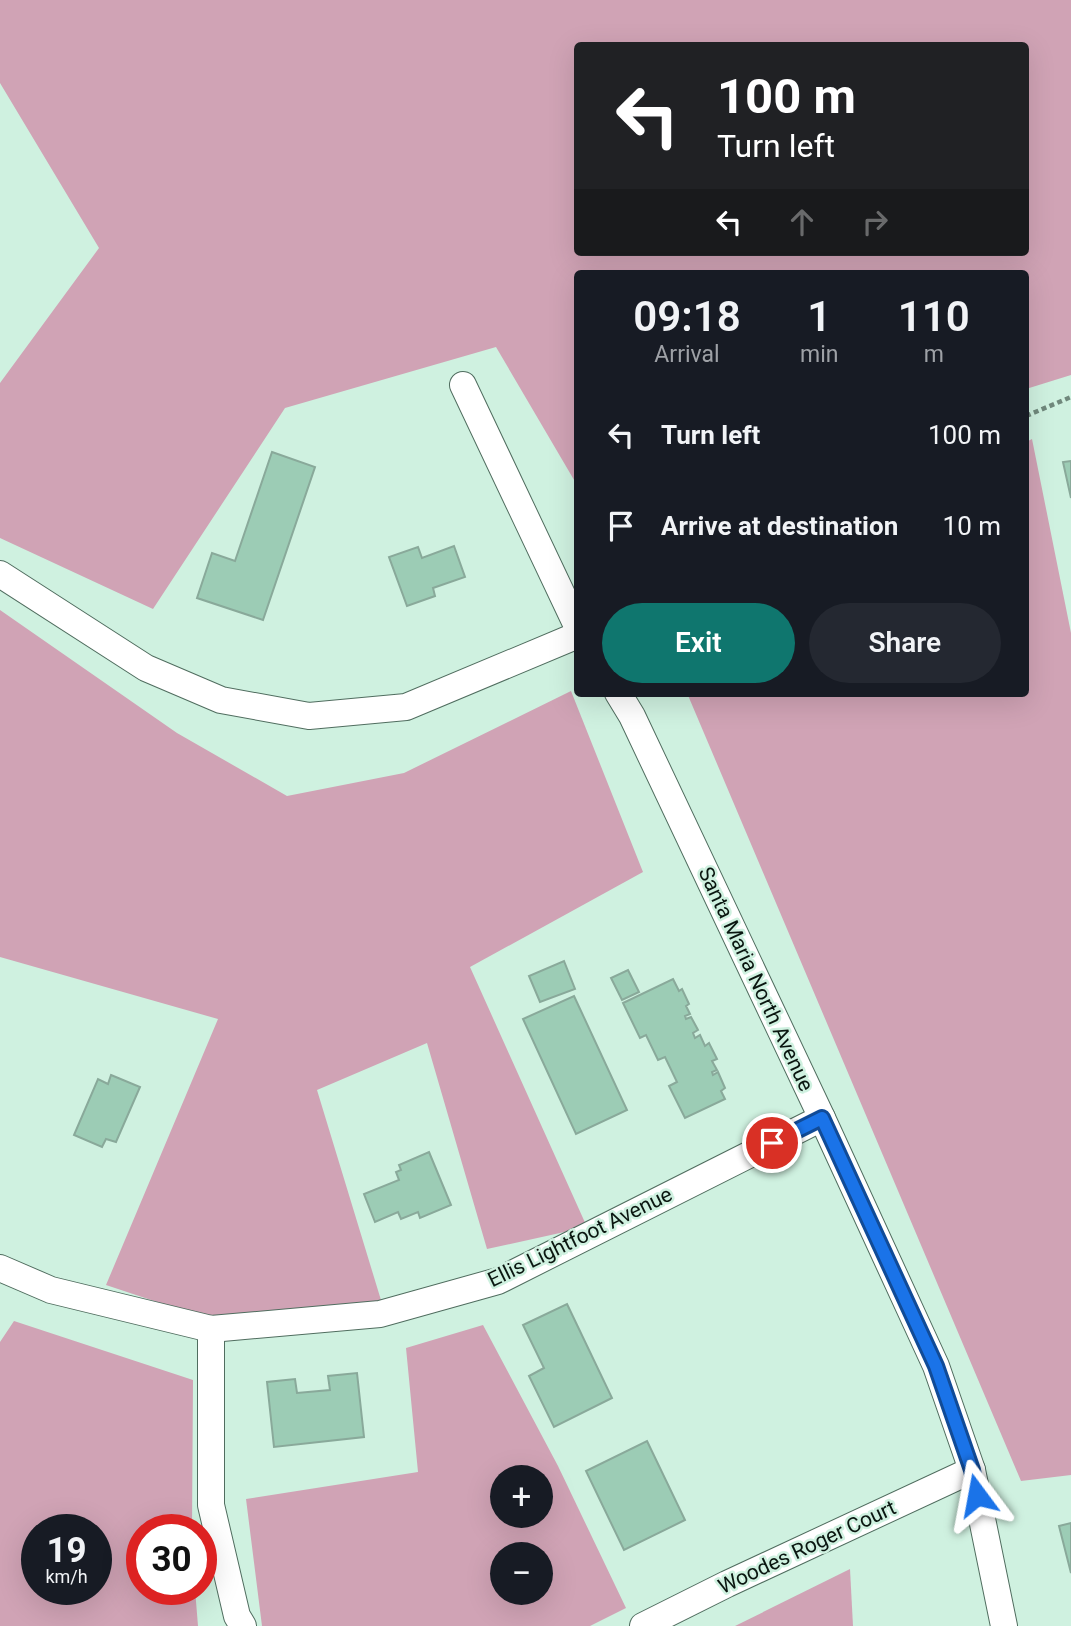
<!DOCTYPE html>
<meta charset="utf-8">
<style>
body{margin:0;font-family:Roboto,sans-serif;background:#242831;color:#f1f3f6;height:100vh;display:flex;flex-direction:column;font-size:26px;white-space:nowrap}
*{box-sizing:border-box;margin:0}
p{font-size:23px;color:#9ea1a6}
.icon{flex:none;width:38px;height:38px;fill:none;stroke:currentColor;stroke-width:2;stroke-linecap:round;stroke-linejoin:round}
.map{position:relative;flex:1;overflow:hidden}
.side{position:absolute;left:574px;top:270px;width:455px;height:427px;display:flex;flex-direction:column;background:#171b24;border-radius:7px;box-shadow:0 7px 28px #0002}
.side>*{flex:none}
.hud{position:absolute;left:574px;top:42px;width:455px;height:214px;border-radius:7px;box-shadow:0 7px 28px #0002;background:#202124;color:#fff;overflow:hidden}
.controls{position:absolute;left:490px;top:1465px;display:grid;gap:14px}
.controls a{display:grid;place-items:center;width:63px;height:63px;border-radius:50%;background:#171b24;box-shadow:0 7px 28px #0002;font-size:35px}
.speed{position:absolute;left:21px;top:1514px;display:flex;gap:14px;font-size:35px;font-weight:700;text-align:center}
.speed>*{display:grid;place-content:center;width:91px;height:91px;border-radius:50%;background:#171b24;box-shadow:0 7px 28px #0002;line-height:1}
.speed small{font-size:18px;font-weight:400}
.speed .limit{border:10px solid #d22;background:#fff;color:#111}
.pin{position:absolute;display:grid;place-items:center;width:60px;height:60px;color:#fff;margin:-30px;border:4px solid #fff;border-radius:50%;box-shadow:0 2px 7px #0007}
.me{position:absolute;width:77px;margin:-38px;rotate:347deg;stroke-linejoin:round;filter:drop-shadow(0 0 5px #0008)}
.turn{display:flex;align-items:center;gap:24px;height:147px;padding:0 28px;font-size:32px}
.turn .icon{width:91px;height:91px;stroke-width:2.5}
.turn b{display:block;font-size:49px;line-height:60px}
.lanes{display:flex;align-items:center;height:66px;padding:0 28px;background:#0003;justify-content:center;gap:35px;direction:ltr}
.lanes .off{opacity:.35}
.eta{display:flex;justify-content:space-evenly;align-items:center;height:119px;text-align:center}
.eta b{font-size:42px;font-weight:600;line-height:49px}
.button{display:flex;gap:14px;margin-top:auto;padding:14px 28px}
.button a{flex:1;height:80px;border-radius:42px;background:#0f766e;color:#fff;font-size:28px;font-weight:600;line-height:80px;text-align:center}
.button a+a{background:#242831;color:#f1f3f6}
ul{padding:0;list-style:none}
li{display:flex;align-items:center;gap:21px;height:91px;padding:0 28px}
li div{flex:1}
li b{display:block;font-size:26px}
li em{font-style:normal}
.map>svg:first-child{display:block}
.forest{fill:#d0a3b5;fill-rule:evenodd}
.building{fill:#9cccb5;stroke:#89a99a;stroke-width:2}
.lines{fill:none;stroke-linecap:round;stroke-linejoin:round}
.minor-casing{stroke:#506d5f;stroke-width:28}
.path{stroke:#70887c;stroke-width:4.5;stroke-dasharray:5 3.5;stroke-linecap:butt}
.minor{stroke:#fff;stroke-width:26}
.route-casing{stroke:#114b97;stroke-width:18}
.route{stroke:#1a73e8;stroke-width:12}
.labels{text-anchor:middle;stroke-width:5;stroke-linejoin:round;paint-order:stroke}
.street-label{font-size:21px;fill:#0a1610;stroke:#cff1e0}
</style>
<div class="map">
<svg width="1071" height="1626" viewBox="0 0 1071 1626">
<rect width="100%" height="100%" fill="#cff1e0"/>
<g class="forest">
<path d="M0,0H1071V375L1026,389V273H578L577,485L496,347L285,408L153,609L0,538V383L99,248L0,83ZM578,46H1026V252H578Z"/>
<path d="M1032,439L1071,633V1475L1021,1481L687,693H1026V442Z"/>
<path d="M0,610L177,733L287,796L404,773L571,691L643,872L470,967L587,1227L487,1249L427,1043L317,1090L384,1310L250,1333L106,1285L218,1019L0,957Z"/>
<path d="M14,1321L193,1380L192,1529L142,1530V1589H195L198,1626H0V1342ZM37,1530H96V1589H37Z"/>
<path d="M483,1325L558,1466L626,1608L590,1626H262L246,1499L418,1472L406,1348ZM541,1477V1516H502V1477ZM541,1554V1592H502V1554Z"/>
<path d="M850,1569L853,1626H735Z"/>
</g>
<g class="building">
<path d="M272,452L315,467L263,620L197,598L212,553L235,561Z"/>
<path d="M1071,461V498L1063,462Z"/>
<path d="M454,546L465,577L433,588L435,596L407,606L389,557L418,547L422,558Z"/>
<path d="M564,961L575,989L540,1002L529,976Z"/>
<path d="M628,970L639,992L622,1000L611,978Z"/>
<path d="M673,979L679,991L682,989L689,1004L686,1006L690,1014L685,1016L686,1019L691,1017L698,1030L693,1033L695,1038L700,1035L705,1046L709,1043L717,1059L712,1061L717,1070L712,1072L713,1075L718,1072L725,1088L721,1091L725,1099L685,1118L669,1086L677,1082L665,1057L658,1060L646,1035L640,1038L623,1003Z"/>
<path d="M574,996L627,1110L576,1134L523,1019Z"/>
<path d="M111,1075L140,1087L116,1142L106,1139L102,1147L74,1135L98,1079L108,1084Z"/>
<path d="M429,1152L451,1205L420,1218L418,1212L401,1219L398,1212L375,1222L364,1194L399,1180L396,1172L401,1170L399,1165Z"/>
<path d="M567,1304L612,1398L554,1427L529,1376L544,1368L523,1325Z"/>
<path d="M357,1373L364,1437L274,1447L267,1382L295,1379L297,1393L330,1390L328,1376Z"/>
<path d="M647,1441L685,1520L624,1550L586,1471Z"/>
<path d="M1071,1523V1573L1059,1526Z"/>
</g>
<g class="lines">
<g class="minor-casing">
<g id="minor">
<path d="M463,385L578,628"/>
<path d="M0,574L146,668L221,700L309,716L406,707L578,635"/>
<path d="M618,693L632,716L822,1118L936,1366L972,1470L1004,1626"/>
<path d="M0,1268L51,1290L211,1329L380,1314L498,1281L822,1118"/>
<path d="M211,1329V1505L237,1616L243,1626"/>
<path d="M643,1626L727,1584L972,1470"/>
</g>
</g>
<path class="path" d="M1026,416L1071,397"/>
<use href="#minor" class="minor"/>
</g>
<g class="lines">
<g class="route-casing">
<path id="route" d="M772,1143L822,1118L936,1366L972,1470L977,1495"/>
</g>
<use href="#route" class="route"/>
</g>
<g class="labels">
<g class="street-label">
<text transform="translate(756 979) rotate(65)" y="7">Santa Maria North Avenue</text>
<text transform="translate(580 1237) rotate(-26)" y="7">Ellis Lightfoot Avenue</text>
<text transform="translate(807 1547) rotate(-25)" y="7">Woodes Roger Court</text>
</g>
</g>
</svg>
<div class="controls">
<a>+</a>
<a>−</a>
</div>
<div class="speed"><div>19<small>km/h</small></div><div class="limit">30</div></div>
<div class="pin" style="left:772px;top:1143px;background:#d93025"><svg class="icon" aria-label="arrive" viewBox="0 0 24 24"><path d="M6 21V4h12l-3 4 3 4H6"/></svg></div>
<svg class="me" style="left:977px;top:1495px" viewBox="-20 -20 40 40"><path d="M0-17L14 15 0 8-14 15z" fill="#1a73e8" stroke="#fff" stroke-width="4"/></svg>
<div class="hud">
<div class="turn"><svg class="icon" aria-label="left" viewBox="0 0 24 24"><path d="M17 20v-9H6M10 6l-5 5 5 5"/></svg><div><b>100 m</b>Turn left</div></div>
<div class="lanes"><svg class="icon" aria-label="left" viewBox="0 0 24 24"><path d="M17 20v-9H6M10 6l-5 5 5 5"/></svg><svg class="icon off" aria-label="ahead" viewBox="0 0 24 24"><path d="M12 20V5M6 11l6-6 6 6"/></svg><svg class="icon off" aria-label="right" viewBox="0 0 24 24"><path d="M7 20v-9h11M14 6l5 5-5 5"/></svg></div>
</div>
<section class="side">
<div class="eta">
<div><b>09:18</b><p>Arrival</p></div>
<div><b>1</b><p>min</p></div>
<div><b>110</b><p>m</p></div>
</div>
<ul>
<li><svg class="icon" aria-label="left" viewBox="0 0 24 24"><path d="M17 20v-9H6M10 6l-5 5 5 5"/></svg><div><b>Turn left</b></div><em>100 m</em></li>
<li><svg class="icon" aria-label="arrive" viewBox="0 0 24 24"><path d="M6 21V4h12l-3 4 3 4H6"/></svg><div><b>Arrive at destination</b></div><em>10 m</em></li>
</ul>
<div class="button"><a>Exit</a><a>Share</a></div>
</section>
</div>
